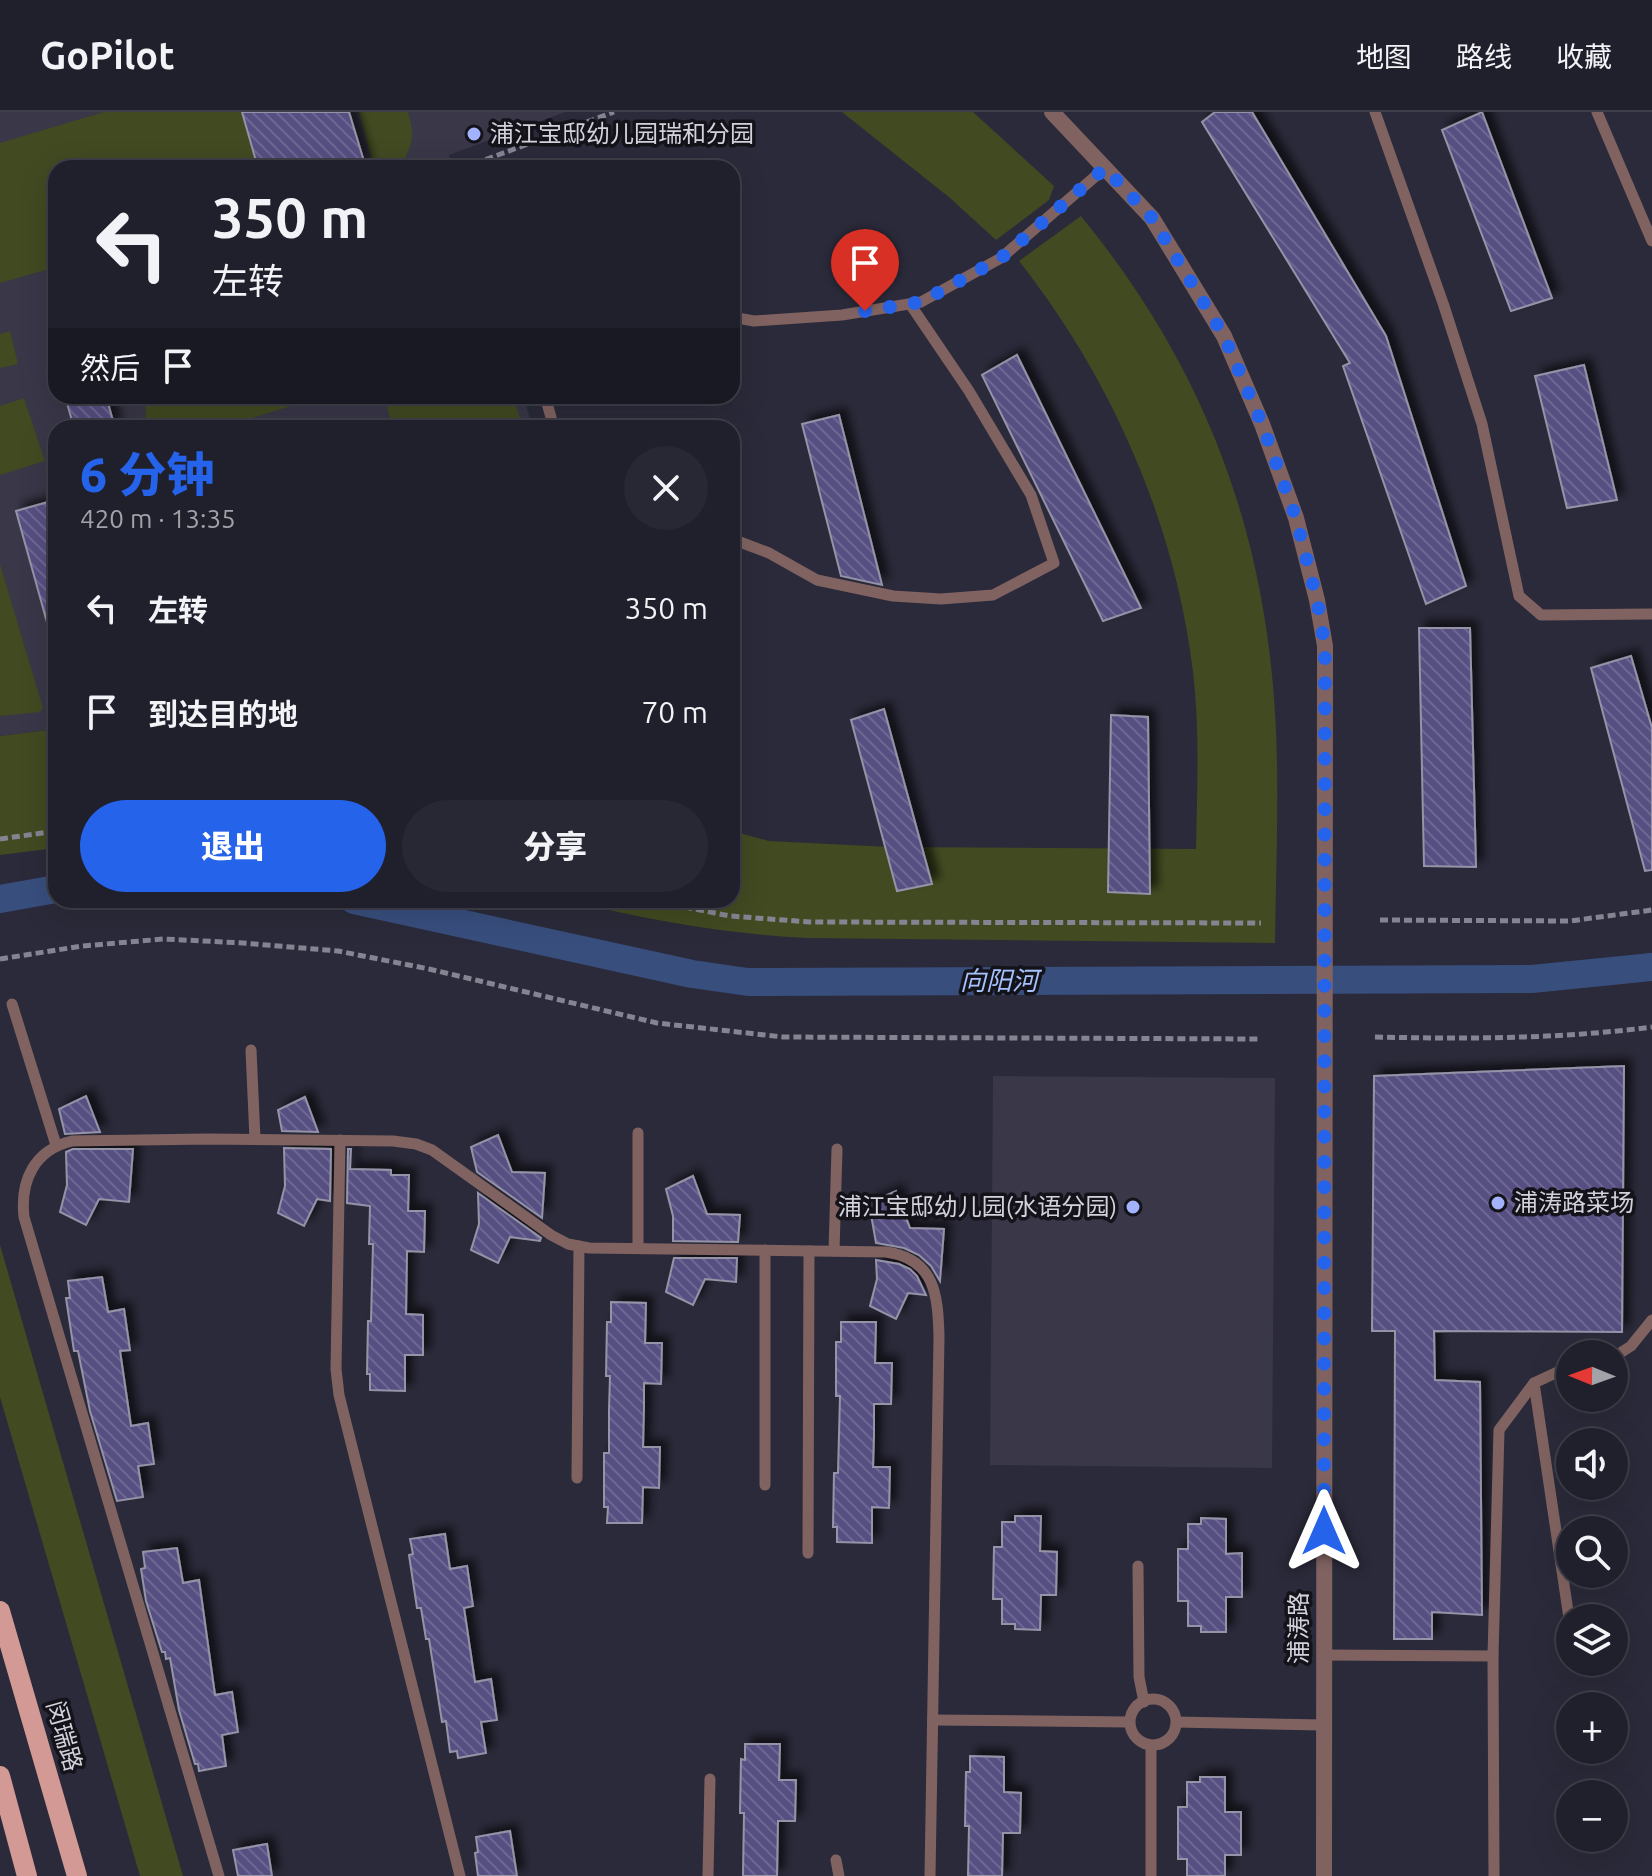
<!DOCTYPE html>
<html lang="zh">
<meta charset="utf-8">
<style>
body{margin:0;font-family:Ubuntu,"Noto Sans SC",sans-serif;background:#282834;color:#f1f3f6;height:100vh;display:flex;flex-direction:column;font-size:30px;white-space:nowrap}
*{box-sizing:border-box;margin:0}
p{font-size:26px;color:#a2a3a9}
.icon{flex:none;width:44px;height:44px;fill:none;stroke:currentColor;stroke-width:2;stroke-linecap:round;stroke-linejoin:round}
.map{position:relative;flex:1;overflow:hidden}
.panel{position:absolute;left:48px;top:308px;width:692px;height:488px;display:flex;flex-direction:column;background:#20202c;border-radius:24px;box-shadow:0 8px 32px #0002,0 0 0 2px #3d3e48}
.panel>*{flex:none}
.banner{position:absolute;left:48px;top:48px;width:692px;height:244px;border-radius:24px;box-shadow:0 8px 32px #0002,0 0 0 2px #3d3e48;background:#20202c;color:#f1f3f6;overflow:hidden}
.needle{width:52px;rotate:271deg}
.tools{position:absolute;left:1556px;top:1228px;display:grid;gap:16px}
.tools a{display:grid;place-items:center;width:72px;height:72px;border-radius:50%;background:#20202c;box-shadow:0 8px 32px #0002,0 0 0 2px #3d3e48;font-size:40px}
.pin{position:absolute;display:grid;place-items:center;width:68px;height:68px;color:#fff;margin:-82px -34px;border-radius:50% 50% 50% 0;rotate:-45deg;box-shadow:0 0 8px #0007}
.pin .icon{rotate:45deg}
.me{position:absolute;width:88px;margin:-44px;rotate:0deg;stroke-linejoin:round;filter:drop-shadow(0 0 6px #0008)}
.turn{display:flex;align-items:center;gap:28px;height:168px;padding:0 32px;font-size:36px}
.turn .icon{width:104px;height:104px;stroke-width:2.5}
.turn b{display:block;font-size:56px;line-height:68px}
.then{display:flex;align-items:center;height:76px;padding:0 32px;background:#0003;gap:16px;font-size:30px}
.round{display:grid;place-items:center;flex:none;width:84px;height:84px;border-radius:42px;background:#282834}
.summary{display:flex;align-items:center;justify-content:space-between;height:136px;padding:0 32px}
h1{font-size:48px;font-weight:800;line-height:60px;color:#2563eb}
.primary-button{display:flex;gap:16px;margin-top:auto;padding:16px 32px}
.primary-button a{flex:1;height:92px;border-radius:48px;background:#2563eb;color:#fff;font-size:32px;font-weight:800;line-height:92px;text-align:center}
.primary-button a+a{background:#282834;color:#f1f3f6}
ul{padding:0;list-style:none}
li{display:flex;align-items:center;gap:24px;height:104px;padding:0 32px}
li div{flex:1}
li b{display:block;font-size:30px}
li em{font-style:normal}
header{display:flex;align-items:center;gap:48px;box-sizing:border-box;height:112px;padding:0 40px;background:#20202c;border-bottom:2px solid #3d3e48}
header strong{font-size:38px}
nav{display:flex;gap:44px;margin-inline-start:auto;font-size:28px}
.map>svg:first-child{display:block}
.education{fill:#393748}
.grass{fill:#414a21}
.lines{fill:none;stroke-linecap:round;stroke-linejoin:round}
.canal{stroke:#384e7d;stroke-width:28}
.building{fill:url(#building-back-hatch);stroke:#9593a7;stroke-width:2;filter:url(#shadow)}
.path{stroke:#858492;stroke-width:5;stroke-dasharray:8 4;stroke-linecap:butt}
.service{stroke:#806361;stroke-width:11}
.minor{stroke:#806361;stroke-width:16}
.primary{stroke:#d39a95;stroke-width:20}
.route{stroke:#2563eb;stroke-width:14;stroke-dasharray:0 25.2}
.poi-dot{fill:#a2b2fd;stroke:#14131a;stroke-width:3}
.labels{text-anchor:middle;stroke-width:7;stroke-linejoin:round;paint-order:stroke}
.poi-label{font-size:24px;fill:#d2d1dc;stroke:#14131a;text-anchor:start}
.street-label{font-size:24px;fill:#d2d1dc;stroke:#14131a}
.water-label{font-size:26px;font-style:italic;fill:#a4c2fd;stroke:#14131a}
</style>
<header>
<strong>GoPilot</strong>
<nav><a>地图</a><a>路线</a><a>收藏</a></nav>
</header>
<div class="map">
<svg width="1652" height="1764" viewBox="0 0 1652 1764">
<defs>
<pattern id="building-back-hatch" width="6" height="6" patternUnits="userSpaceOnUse" patternTransform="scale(2)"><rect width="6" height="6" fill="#574f82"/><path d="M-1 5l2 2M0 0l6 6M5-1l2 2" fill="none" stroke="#6e6793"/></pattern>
<filter id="shadow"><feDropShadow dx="7" dy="-7" stdDeviation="4" flood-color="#0009"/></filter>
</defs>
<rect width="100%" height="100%" fill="#2b2a3a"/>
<g class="education">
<path d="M0,0H565L449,43L452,56H56V284H523L533,316H56V617L0,624Z"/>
<path d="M993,964L1275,966L1272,1356L990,1353Z"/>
</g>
<g class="grass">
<path d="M104,0H242L258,56H56V155L0,171V31Z"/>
<path d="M359,0H408C414,20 414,31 403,49L374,56Z"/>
<path d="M842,0H973L1054,74L1049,88L996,128L950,86Z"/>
<path d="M1081,104C1192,240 1255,388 1272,563C1281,651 1276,742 1275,831L808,826C725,822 647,808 567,788H732V719L769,729L891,735L1196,737C1197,679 1200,618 1193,560C1175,411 1112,267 1019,149Z"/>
<path d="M10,219L18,252L0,256V222Z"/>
<path d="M143,284H323L220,316H144L146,299Z"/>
<path d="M384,284H513L523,316H393Z"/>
<path d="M24,286L45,349L0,363V294Z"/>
<path d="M0,452L43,596L40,600L0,604Z"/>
<path d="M56,617V736L0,743V624Z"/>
<path d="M0,1133L183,1764H140L0,1285Z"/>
</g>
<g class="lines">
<g class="canal">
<path d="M0,787L56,777"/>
<path d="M354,788L692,862L748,870L1532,867L1652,855"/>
</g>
</g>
<g class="building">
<path d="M242,0H349L366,56H258Z"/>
<path d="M1215,0H1252L1386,224L1466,474L1426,492L1343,254L1350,251L1202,10Z"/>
<path d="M1482,0L1552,186L1511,199L1442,18Z"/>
<path d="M1017,243L1141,496L1103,509L982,263Z"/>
<path d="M1584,253L1617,388L1567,396L1535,264Z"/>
<path d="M65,284H106L115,316H74Z"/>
<path d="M839,303L882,473L841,464L802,312Z"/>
<path d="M48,390L56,415V520L50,521L16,399Z"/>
<path d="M1419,516H1470L1476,755L1424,754Z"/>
<path d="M1631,544L1652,616V758L1645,759L1591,556Z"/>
<path d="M884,597L932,772L897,779L851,608Z"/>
<path d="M1111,603L1148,605L1150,782L1108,780Z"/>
<path d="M1624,954L1622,1220L1434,1219L1435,1268L1480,1270L1482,1503L1432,1500V1527H1394L1395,1219H1372L1374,964Z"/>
<path d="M86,984L100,1020L65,1022L59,997Z"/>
<path d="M305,985L318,1020L282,1019L278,998Z"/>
<path d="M498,1023L512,1060L545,1061L542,1106L477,1060L471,1035Z"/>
<path d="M284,1036L331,1037L330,1089L317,1087L304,1114L278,1101L285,1074Z"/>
<path d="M73,1037H133L129,1090L99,1087L86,1113L60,1100L67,1073L66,1040Z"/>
<path d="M348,1037H351L350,1057L391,1058V1063H409L408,1099H425L424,1140L407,1139L406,1202L423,1203V1243H405V1279L370,1278V1262H367L368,1209H371L373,1132H369L370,1094L347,1091Z"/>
<path d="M693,1064L707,1102L740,1103L738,1130L673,1129V1104L666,1077Z"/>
<path d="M896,1079L910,1116L944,1117L940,1169L931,1154L919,1143L904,1136L876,1131L869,1091Z"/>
<path d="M478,1081L541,1126L540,1129L510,1125L498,1151L471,1138L479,1112Z"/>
<path d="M674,1146H737L736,1170L705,1167L693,1193L666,1180Z"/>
<path d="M876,1148L899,1152L910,1157L917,1164L926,1183L908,1181L896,1207L870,1194L877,1167Z"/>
<path d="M102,1165L108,1200L124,1197L130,1238L120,1239L131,1314L148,1311L154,1352L138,1354L143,1385L117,1389L90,1299L78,1239H74L66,1186H70L68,1169Z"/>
<path d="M611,1190L646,1191L645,1231H662L661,1272L644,1271V1294L643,1335H660L659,1376L643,1375L642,1411H607L608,1395H604V1341H609V1298L610,1264H606L607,1210H611Z"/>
<path d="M841,1210H876L875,1251H892L891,1292H874V1323L873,1355H890L889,1396L872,1395V1431L837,1430V1415H833L834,1361H838L840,1284H836V1230H841Z"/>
<path d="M1015,1404H1041L1040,1439L1057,1440L1056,1483H1041L1040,1518L1015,1517V1512H1002V1487H993L994,1435H1002V1410H1015Z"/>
<path d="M1201,1406L1226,1407V1442L1242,1441V1485H1226V1520H1201V1514H1188V1489H1178V1437H1188V1412H1201Z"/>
<path d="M445,1422L450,1457L467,1454L473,1494L464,1496L475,1570L491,1567L497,1608L481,1610L486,1641L458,1646L457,1639L450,1640L446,1609L442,1610L429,1527H426L421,1496H417L409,1443L413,1442L410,1427Z"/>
<path d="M177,1436L183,1471L199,1468L215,1583L232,1580L238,1620L222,1623L226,1654L199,1659L198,1652H195L179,1598L170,1546L166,1547L165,1540H162L146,1489L141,1457L145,1456L143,1440Z"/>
<path d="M745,1632H780L779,1668H796L795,1709H778L777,1764H743L744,1701H740L741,1647L745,1648Z"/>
<path d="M970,1644L1004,1645V1680L1021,1681L1020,1721H1003L1002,1764H968L969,1714H965L966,1660H970Z"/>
<path d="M1200,1665H1225V1700H1241V1743H1225V1764H1187V1747H1178V1695H1187V1670H1200Z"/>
<path d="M510,1719L517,1764H478L475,1741L478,1740L476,1725Z"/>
<path d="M267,1732L272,1764H238L233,1738Z"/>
</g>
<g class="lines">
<g class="path">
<path d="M463,56L614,0"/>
<path d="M0,727L56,719"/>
<path d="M649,788L730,804L810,810L1261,811"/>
<path d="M1380,808L1570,809L1652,798"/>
<path d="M0,847L82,834L164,827L243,831L338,839L429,857L657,911L783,925L1260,927"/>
<path d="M1375,925C1468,927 1560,927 1652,915"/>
</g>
<g class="service">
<path d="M1375,0L1443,191L1482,312L1519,484L1541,503L1652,502"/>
<path d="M1597,0L1652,129"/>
<path d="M732,205L754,209L842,203L921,190L1001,146L1105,56"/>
<path d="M545,284L554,316"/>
<path d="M732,427L769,441L817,468L893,484L941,487L993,483L1054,451L1031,383L969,279L910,192"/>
<path d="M12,892L56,1033"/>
<path d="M251,938L255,1027"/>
<path d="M638,1021V1136"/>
<path d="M340,1028L336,1257L339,1283L460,1764"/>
<path d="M834,1139L837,1037"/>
<path d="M1614,1245L1631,1234L1652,1208"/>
<path d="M1534,1271L1569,1506"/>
<path d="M577,1366L579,1134"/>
<path d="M765,1373V1138"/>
<path d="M808,1441L809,1139"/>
<path d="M1138,1454L1139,1565L1144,1590"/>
<path d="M1323,1543L1493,1544"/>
<circle cx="1153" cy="1610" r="23"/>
<path d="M933,1608L1129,1610"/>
<path d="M1177,1610L1323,1613"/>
<path d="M1151,1634V1764"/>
<path d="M836,1748L839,1764"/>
<path d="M219,1764L24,1105C20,1069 34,1038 72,1029L208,1027L393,1029L416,1032L432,1038L551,1123L568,1132L589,1136L886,1140C935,1147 938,1183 939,1225L930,1764"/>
<path d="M708,1764L710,1667"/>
<path d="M1494,1764L1493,1544L1499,1318L1534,1271L1562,1258L1570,1257"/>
</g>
<path class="minor" d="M1052,0L1152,106L1224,224L1262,312L1296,406L1317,488L1325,534L1324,1764"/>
<g class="primary">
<path d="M0,1499L77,1764"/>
<path d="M0,1664L27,1764"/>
</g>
</g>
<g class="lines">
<path class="route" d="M865,199L921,190L1001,146L1105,56L1152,106L1224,224L1262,312L1296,406L1317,488L1325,534L1324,1419"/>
</g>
<g class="poi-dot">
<circle cx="474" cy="22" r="8"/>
<circle cx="1498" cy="1091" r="8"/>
<circle cx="1133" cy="1095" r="8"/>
</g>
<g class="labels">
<g class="poi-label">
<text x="490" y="30">浦江宝邸幼儿园瑞和分园</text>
<text x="1514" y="1099">浦涛路菜场</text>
<text x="1117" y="1103" text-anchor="end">浦江宝邸幼儿园(水语分园)</text>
</g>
<g class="street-label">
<text transform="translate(1299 1516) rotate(-90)" y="8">浦涛路</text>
<text transform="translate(64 1624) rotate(74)" y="8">闵瑞路</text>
</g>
<g class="water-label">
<text x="999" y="878">向阳河</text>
</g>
</g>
</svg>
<div class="tools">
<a><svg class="needle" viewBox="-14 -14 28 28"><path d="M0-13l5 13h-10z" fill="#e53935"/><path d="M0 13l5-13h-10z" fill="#a2a3a9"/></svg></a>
<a><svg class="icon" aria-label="sound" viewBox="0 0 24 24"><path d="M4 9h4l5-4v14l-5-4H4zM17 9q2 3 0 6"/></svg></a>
<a><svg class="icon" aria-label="search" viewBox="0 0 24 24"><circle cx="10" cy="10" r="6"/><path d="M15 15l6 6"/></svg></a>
<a><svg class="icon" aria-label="layers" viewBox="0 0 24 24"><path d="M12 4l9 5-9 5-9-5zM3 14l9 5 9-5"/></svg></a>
<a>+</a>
<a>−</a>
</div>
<div class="pin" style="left:865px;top:199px;background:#d93025"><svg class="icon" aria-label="arrive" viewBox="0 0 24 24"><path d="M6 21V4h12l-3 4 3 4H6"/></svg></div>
<svg class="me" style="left:1324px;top:1419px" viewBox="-20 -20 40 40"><path d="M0-17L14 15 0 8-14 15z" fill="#2563eb" stroke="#fff" stroke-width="4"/></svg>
<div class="banner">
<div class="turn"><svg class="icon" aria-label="left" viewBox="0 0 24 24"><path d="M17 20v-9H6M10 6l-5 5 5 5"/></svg><div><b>350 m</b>左转</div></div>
<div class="then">然后<svg class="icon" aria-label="arrive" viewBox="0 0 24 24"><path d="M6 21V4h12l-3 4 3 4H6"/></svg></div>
</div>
<section class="panel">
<div class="summary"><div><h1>6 分钟</h1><p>420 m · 13:35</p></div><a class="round"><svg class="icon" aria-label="close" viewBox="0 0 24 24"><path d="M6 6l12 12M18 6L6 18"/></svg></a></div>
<ul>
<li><svg class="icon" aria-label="left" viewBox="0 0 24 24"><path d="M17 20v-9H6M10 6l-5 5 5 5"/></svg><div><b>左转</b></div><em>350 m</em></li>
<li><svg class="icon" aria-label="arrive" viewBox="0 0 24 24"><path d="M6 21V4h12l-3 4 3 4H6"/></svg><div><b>到达目的地</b></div><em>70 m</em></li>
</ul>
<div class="primary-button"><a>退出</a><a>分享</a></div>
</section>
</div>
